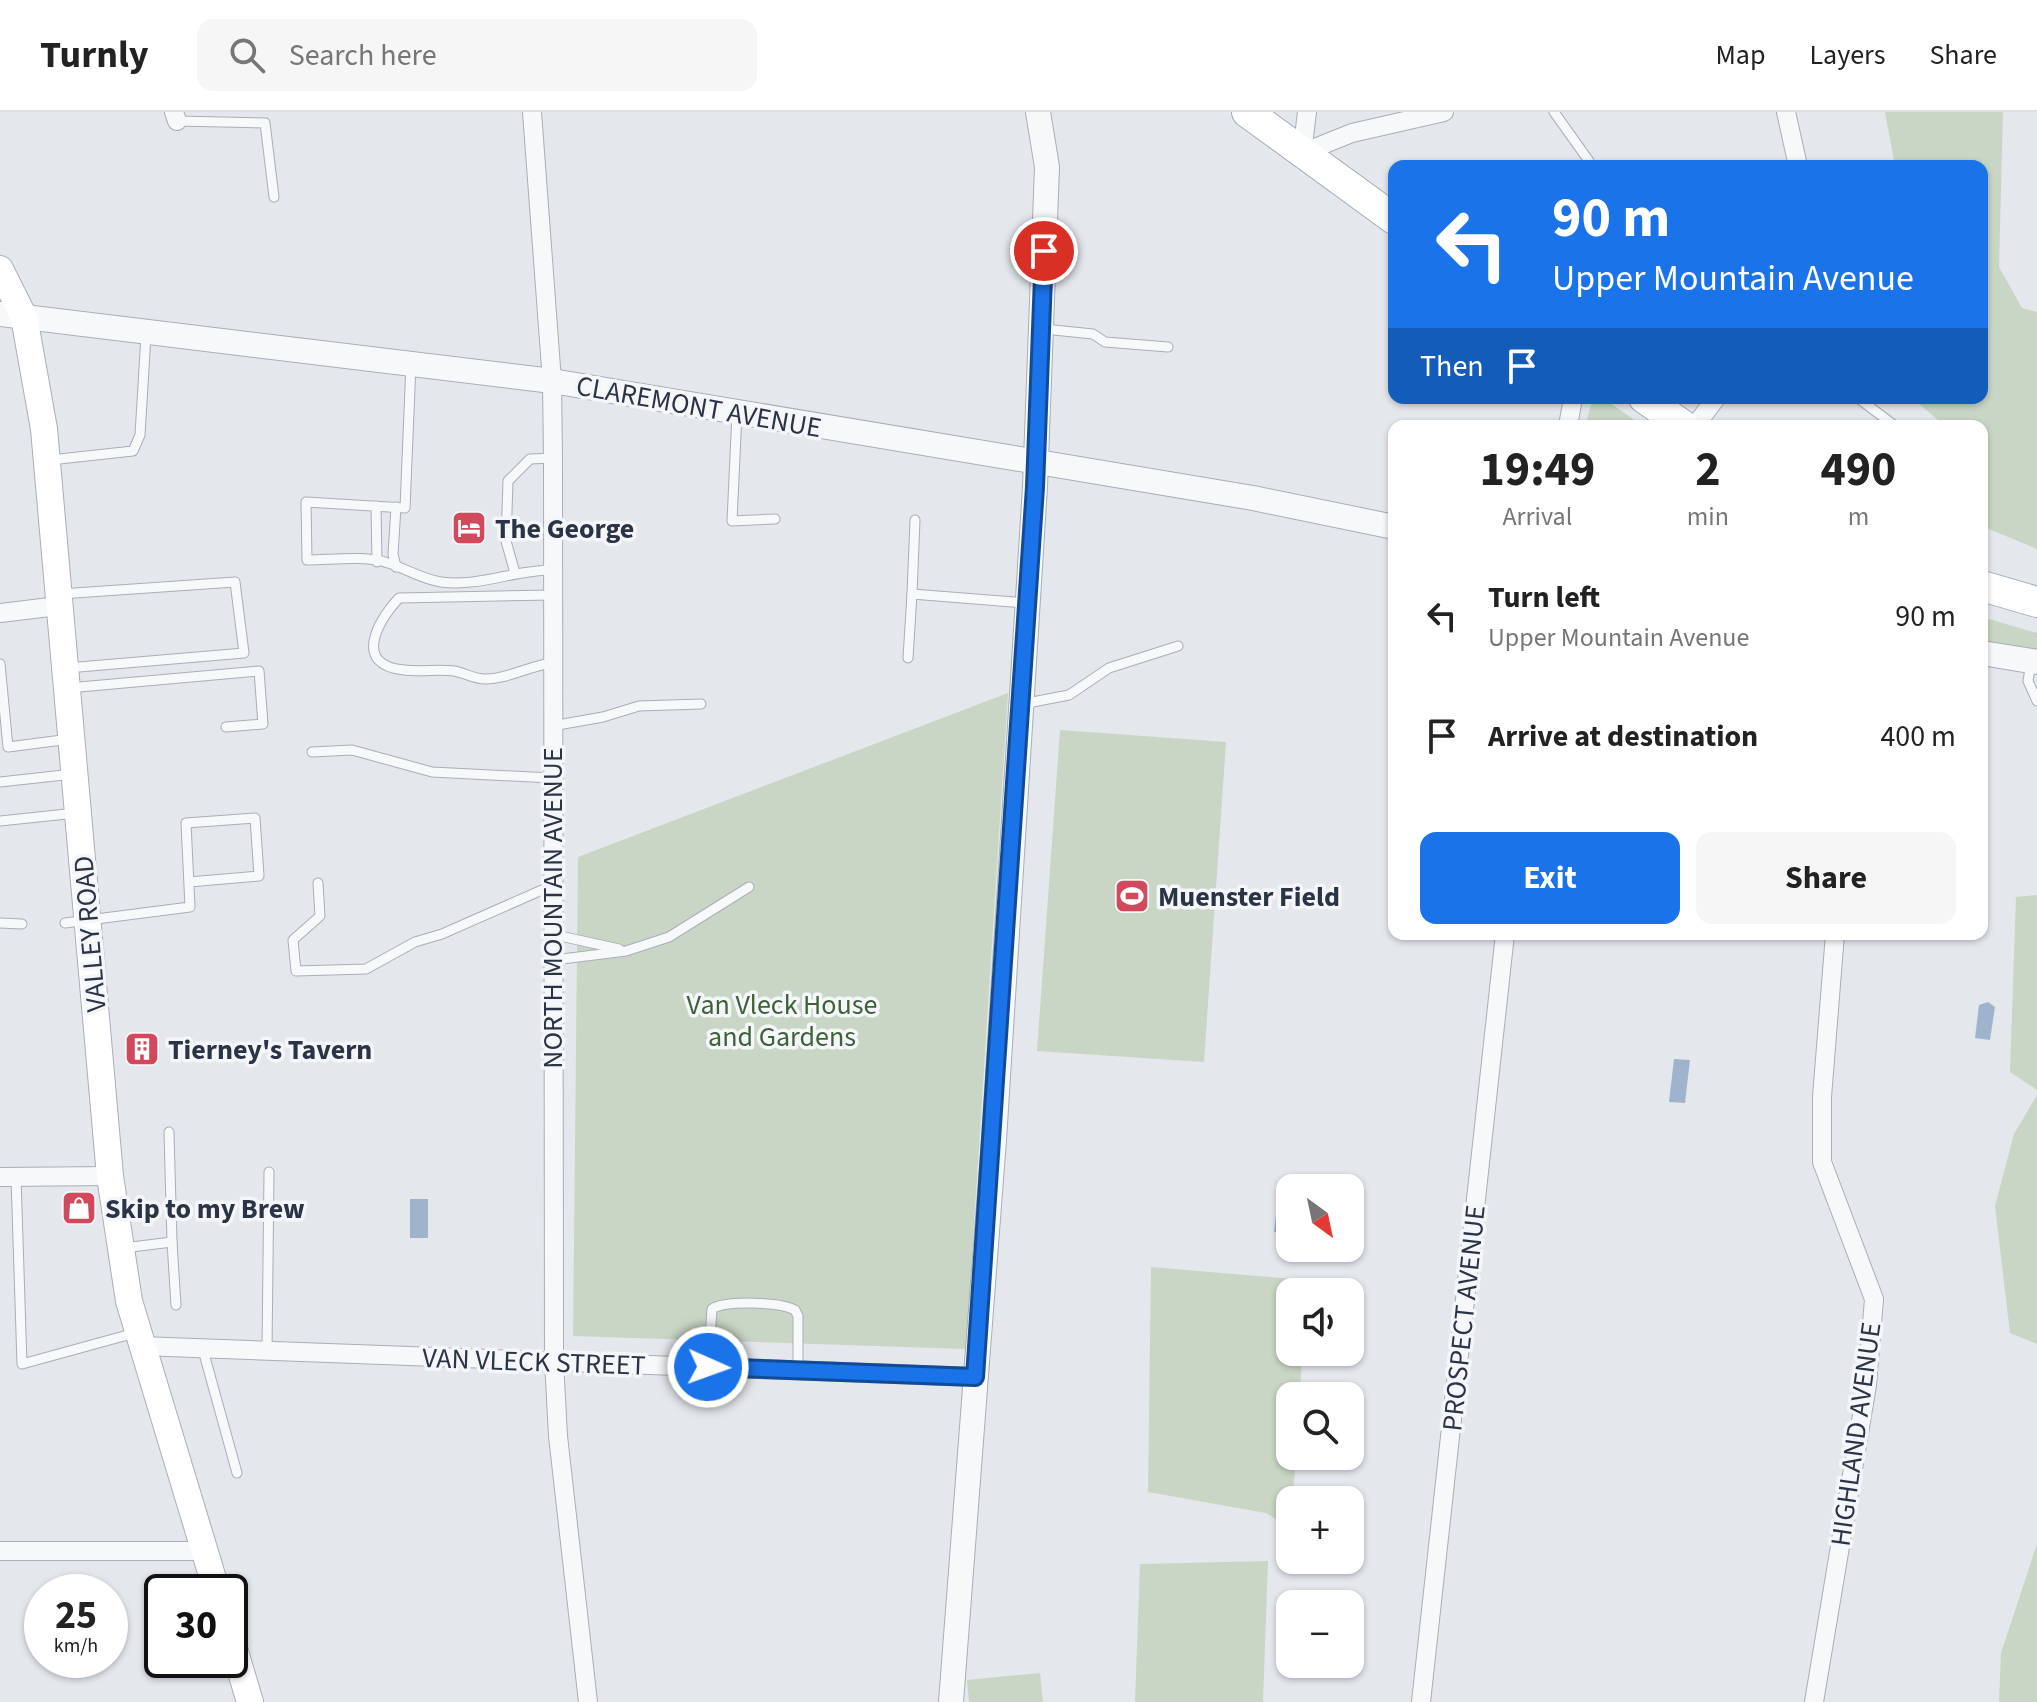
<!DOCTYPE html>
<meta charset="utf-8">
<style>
body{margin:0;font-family:"Source Sans 3",sans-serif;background:#f6f6f6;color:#222;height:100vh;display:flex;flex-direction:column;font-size:30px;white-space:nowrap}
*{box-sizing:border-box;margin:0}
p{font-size:26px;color:#767676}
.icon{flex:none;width:44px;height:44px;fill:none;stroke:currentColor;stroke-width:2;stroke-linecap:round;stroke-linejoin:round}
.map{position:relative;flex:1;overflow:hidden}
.drawer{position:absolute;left:1388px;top:308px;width:600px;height:520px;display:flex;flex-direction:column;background:#fff;border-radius:16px;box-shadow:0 2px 6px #0004}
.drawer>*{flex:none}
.guide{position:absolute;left:1388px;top:48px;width:600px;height:244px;border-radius:16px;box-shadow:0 2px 6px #0004;background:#1a73e8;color:#fff;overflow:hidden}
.needle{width:52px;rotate:147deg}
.controls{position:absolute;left:1276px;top:1062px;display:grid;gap:16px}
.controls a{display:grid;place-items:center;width:88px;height:88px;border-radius:16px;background:#fff;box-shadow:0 2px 6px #0004;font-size:40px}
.speed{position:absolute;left:24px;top:1462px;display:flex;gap:16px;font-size:40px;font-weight:700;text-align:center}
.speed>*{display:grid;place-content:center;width:104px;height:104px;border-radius:50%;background:#fff;box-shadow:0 2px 6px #0004;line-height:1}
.speed small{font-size:20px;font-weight:400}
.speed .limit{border:4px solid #111;border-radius:12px;background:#fff;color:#111}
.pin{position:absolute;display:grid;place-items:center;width:68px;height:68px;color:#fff;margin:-34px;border:4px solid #fff;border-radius:50%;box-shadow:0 2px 8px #0007}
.me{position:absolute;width:88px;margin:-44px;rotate:92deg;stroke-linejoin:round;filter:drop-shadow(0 0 6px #0008)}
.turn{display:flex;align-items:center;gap:28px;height:168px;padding:0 32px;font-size:36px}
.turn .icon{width:104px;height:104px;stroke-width:2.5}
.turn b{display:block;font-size:56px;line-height:68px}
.then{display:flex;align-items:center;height:76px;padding:0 32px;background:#0003;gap:16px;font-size:30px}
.eta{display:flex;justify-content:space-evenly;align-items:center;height:136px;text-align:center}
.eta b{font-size:48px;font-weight:700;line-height:56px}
.button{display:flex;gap:16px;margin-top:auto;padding:16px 32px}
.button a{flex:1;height:92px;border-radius:16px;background:#1a73e8;color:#fff;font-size:32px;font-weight:700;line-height:92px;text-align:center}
.button a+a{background:#f6f6f6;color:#222}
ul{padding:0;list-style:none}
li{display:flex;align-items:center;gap:24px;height:120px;padding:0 32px}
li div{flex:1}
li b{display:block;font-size:30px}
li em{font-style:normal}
header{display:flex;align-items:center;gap:48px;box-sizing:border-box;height:112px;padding:0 40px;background:#fff;border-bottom:2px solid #e0e0e0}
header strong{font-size:38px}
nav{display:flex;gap:44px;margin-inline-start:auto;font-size:28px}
.search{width:560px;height:72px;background:#f6f6f6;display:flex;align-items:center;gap:20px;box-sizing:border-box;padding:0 28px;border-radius:16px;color:#767676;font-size:30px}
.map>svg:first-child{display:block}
.green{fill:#c9d6c5}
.water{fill:#9fb4cc}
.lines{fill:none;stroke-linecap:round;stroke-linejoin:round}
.service-casing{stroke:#a9aeb7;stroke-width:11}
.minor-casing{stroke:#a9aeb7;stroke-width:20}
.tertiary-casing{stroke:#a9aeb7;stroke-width:26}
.secondary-casing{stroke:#a9aeb7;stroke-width:28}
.primary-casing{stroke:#a3abb8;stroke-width:32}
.service{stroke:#f7f8fa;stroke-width:9}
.minor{stroke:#f7f8fa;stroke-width:18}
.tertiary{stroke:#f7f8fa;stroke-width:24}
.secondary{stroke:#fff;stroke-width:26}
.primary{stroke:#fff;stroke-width:30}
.route-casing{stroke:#114b97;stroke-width:20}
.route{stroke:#1a73e8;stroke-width:14}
.labels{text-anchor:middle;stroke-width:7;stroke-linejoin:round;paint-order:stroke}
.street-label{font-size:28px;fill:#2b3445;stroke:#f4f6f9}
.poi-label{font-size:28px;font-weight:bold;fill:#2b3445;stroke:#f4f6f9;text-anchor:start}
.park-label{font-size:28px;fill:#3f6138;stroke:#f4f6f9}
</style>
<header>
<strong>Turnly</strong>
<div class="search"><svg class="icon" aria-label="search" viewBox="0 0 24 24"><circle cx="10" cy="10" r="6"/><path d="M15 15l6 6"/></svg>Search here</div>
<nav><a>Map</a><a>Layers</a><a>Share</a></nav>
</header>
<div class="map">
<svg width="2037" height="1590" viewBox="0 0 2037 1590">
<rect width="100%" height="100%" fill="#e4e7ec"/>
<g class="green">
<path d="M1885,0H2003L1999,155L2022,196L2037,200V437L1982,414V314H1945L1912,286H1982V54H1895Z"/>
<path d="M1593,286H1603L1643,314H1585Z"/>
<path d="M1982,505L2037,521V540L1982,528Z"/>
<path d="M1008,581L966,1237L573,1224L578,745Z"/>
<path d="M1060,618L1226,630L1204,950L1037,939Z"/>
<path d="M2037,783V978L2010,960L2016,785Z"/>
<path d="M2037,983V1232L2010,1221L1995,1094L2014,1022Z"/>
<path d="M1151,1155L1306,1168L1305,1180H1290V1240H1302L1300,1284H1290V1344H1296L1290,1416L1266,1401L1148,1380Z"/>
<path d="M2037,1432V1590H1999L2001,1541Z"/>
<path d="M1268,1449L1263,1590H1135L1140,1452Z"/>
<path d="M1040,1561L1043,1590H969L967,1568Z"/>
</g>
<g class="water">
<path d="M1988,890L1995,895L1990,928L1975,926L1979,893Z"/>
<path d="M1674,947L1690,948L1685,991L1669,990Z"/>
<path d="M1278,1086L1290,1088V1122L1274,1120Z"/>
<rect x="410" y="1087" width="18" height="39"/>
</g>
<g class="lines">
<g class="service-casing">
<g id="service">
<path d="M1554,0L1589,49L1586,54"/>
<path d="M177,9L265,11L274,85"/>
<path d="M1044,217L1093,222L1105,230L1168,235"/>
<path d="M411,252L405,396L306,390L307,448C331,448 366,443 388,451C407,457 421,467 441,470C480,475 514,458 552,458"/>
<path d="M1858,286L1895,314"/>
<path d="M737,301L732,409L775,407"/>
<path d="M50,348L133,339L140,323L146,223"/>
<path d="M376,394L377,450"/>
<path d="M396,395L393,442L396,455"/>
<path d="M515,461L506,429L508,369L530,347L553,346"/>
<path d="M60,482L235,470L244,541L67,556"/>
<path d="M912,482L915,408"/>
<path d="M908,546L912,482L1026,491"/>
<path d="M551,551C530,554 504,568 485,567C474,567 465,561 454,559C438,557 421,560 404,558C352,553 378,509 399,486L552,483"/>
<path d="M2031,551L2028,569L2037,589"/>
<path d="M0,552L8,635L70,627"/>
<path d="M68,576L259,559L263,612L226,615"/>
<path d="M1022,592L1069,583L1109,556L1178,534"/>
<path d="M552,614L603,605L639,594L701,592"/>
<path d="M312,640L352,638L432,660L551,666"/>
<path d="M0,670L73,662"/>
<path d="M0,709L76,701"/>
<path d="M318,771L320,804L293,828L296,859L366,857L415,830L442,822L551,774"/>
<path d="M0,811L22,812"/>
<path d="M65,811L190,795L186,711L255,706L259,764L189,770"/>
<path d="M551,822L619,837"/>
<path d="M554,848L626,839L669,825L749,775"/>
<path d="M16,1065L22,1252L135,1221"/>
<path d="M172,1130L176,1193"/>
<path d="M123,1136L172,1130L169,1020"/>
<path d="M203,1238L237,1361"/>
<path d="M267,1240L269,1060"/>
<path d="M708,1255L712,1197C726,1188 780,1190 795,1198L798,1204V1258"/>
</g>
</g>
<g class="minor-casing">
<g id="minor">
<path d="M174,0L177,9"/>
<path d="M532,0L552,269L553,346L554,1249L558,1324L588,1590"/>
<path d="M1307,0L1302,41L1352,21L1444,0"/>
<path d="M1786,0L1798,54"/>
<path d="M1568,314L1573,286"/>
<path d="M1695,314L1716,286"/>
<path d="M0,501L58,494"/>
<path d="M0,1065L110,1064"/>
<path d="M141,1234L975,1265"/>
<path d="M0,1439H205"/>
<path d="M1421,1590L1505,822"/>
<path d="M1814,1590L1867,1273L1874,1187L1822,1050V985L1835,822"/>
</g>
</g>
<g class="tertiary-casing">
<g id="tertiary">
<path d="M0,202L552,269L1253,386L1394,415"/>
<path d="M1982,541L2037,550"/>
<path d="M951,1590L994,1028L1035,375L1047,55L1038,0"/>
</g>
</g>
<g class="secondary-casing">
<g id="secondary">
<path d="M0,157L24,205L44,317L110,1064L129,1189L217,1480"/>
<path d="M230,1523L250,1590"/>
</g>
</g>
<g class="primary-casing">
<g id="primary">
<path d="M1247,0L1394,107"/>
<path d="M1644,286L1684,314"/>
<path d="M1982,474L2037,490"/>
</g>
</g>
<use href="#service" class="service"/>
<use href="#minor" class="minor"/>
<use href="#tertiary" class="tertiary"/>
<use href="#secondary" class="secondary"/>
<use href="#primary" class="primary"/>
</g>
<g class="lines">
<g class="route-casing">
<path id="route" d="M708,1255L975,1265L1035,375L1044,139"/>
</g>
<use href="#route" class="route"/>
</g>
<defs>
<g id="hotel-square" transform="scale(1.8)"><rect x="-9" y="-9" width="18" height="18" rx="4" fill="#d1495b" stroke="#f4f6f9"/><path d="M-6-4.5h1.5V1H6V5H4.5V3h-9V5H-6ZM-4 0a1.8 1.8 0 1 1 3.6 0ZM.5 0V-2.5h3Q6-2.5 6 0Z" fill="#fff"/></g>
<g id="stadium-square" transform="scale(1.8)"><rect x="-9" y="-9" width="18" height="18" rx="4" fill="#d1495b" stroke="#f4f6f9"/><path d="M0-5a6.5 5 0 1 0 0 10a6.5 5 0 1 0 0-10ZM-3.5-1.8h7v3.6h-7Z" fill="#fff"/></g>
<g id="building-square" transform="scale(1.8)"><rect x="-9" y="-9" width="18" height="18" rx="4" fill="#d1495b" stroke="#f4f6f9"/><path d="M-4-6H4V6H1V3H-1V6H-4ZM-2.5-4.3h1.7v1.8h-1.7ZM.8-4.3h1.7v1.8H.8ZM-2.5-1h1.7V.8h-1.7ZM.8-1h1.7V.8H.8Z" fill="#fff"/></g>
<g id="shop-square" transform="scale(1.8)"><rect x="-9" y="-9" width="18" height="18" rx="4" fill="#d1495b" stroke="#f4f6f9"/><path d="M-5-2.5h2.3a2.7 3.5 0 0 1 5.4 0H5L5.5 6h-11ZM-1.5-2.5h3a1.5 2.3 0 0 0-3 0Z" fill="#fff"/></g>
</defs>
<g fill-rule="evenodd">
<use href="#hotel-square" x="469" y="416"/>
<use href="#stadium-square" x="1132" y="784"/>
<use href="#building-square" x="142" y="937"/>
<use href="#shop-square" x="79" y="1096"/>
</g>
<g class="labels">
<g class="street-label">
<text transform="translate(699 294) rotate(10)" y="10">CLAREMONT AVENUE</text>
<text transform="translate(552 796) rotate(-90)" y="10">NORTH MOUNTAIN AVENUE</text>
<text transform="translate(89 822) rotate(-95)" y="10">VALLEY ROAD</text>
<text transform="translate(1463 1206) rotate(-84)" y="10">PROSPECT AVENUE</text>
<text transform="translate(534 1249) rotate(2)" y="10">VAN VLECK STREET</text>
<text transform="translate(1855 1322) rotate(-82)" y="10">HIGHLAND AVENUE</text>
</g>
<g class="poi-label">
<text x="495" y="426">The George</text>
<text x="1158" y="794">Muenster Field</text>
<text x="168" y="947">Tierney's Tavern</text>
<text x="105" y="1106">Skip to my Brew</text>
</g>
<g class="park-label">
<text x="782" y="902">Van Vleck House<tspan x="782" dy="32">and Gardens</tspan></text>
</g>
</g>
</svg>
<div class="controls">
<a><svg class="needle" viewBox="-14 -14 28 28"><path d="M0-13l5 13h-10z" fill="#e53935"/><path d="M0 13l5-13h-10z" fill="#767676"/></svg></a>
<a><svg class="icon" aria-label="sound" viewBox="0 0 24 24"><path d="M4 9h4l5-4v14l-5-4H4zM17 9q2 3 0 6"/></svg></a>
<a><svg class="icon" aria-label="search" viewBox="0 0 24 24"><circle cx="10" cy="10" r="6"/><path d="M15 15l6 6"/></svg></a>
<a>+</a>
<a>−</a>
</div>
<div class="speed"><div>25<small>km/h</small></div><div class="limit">30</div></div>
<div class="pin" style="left:1044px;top:139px;background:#d93025"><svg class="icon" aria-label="arrive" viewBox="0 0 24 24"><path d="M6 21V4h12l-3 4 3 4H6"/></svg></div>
<svg class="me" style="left:708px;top:1255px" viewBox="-20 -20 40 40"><circle r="17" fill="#1a73e8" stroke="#fff" stroke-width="3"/><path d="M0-11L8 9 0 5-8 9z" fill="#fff"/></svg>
<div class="guide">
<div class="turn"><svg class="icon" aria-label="left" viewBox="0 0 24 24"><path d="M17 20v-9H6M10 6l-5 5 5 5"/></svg><div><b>90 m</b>Upper Mountain Avenue</div></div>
<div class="then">Then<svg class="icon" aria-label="arrive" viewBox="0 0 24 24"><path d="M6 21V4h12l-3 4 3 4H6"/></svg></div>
</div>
<section class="drawer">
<div class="eta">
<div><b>19:49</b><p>Arrival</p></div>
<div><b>2</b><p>min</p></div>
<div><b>490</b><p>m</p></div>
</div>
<ul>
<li><svg class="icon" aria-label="left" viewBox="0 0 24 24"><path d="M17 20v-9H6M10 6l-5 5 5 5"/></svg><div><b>Turn left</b><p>Upper Mountain Avenue</p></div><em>90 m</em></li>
<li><svg class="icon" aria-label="arrive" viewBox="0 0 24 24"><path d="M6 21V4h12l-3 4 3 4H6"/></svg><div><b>Arrive at destination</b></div><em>400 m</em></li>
</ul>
<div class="button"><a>Exit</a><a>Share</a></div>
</section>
</div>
